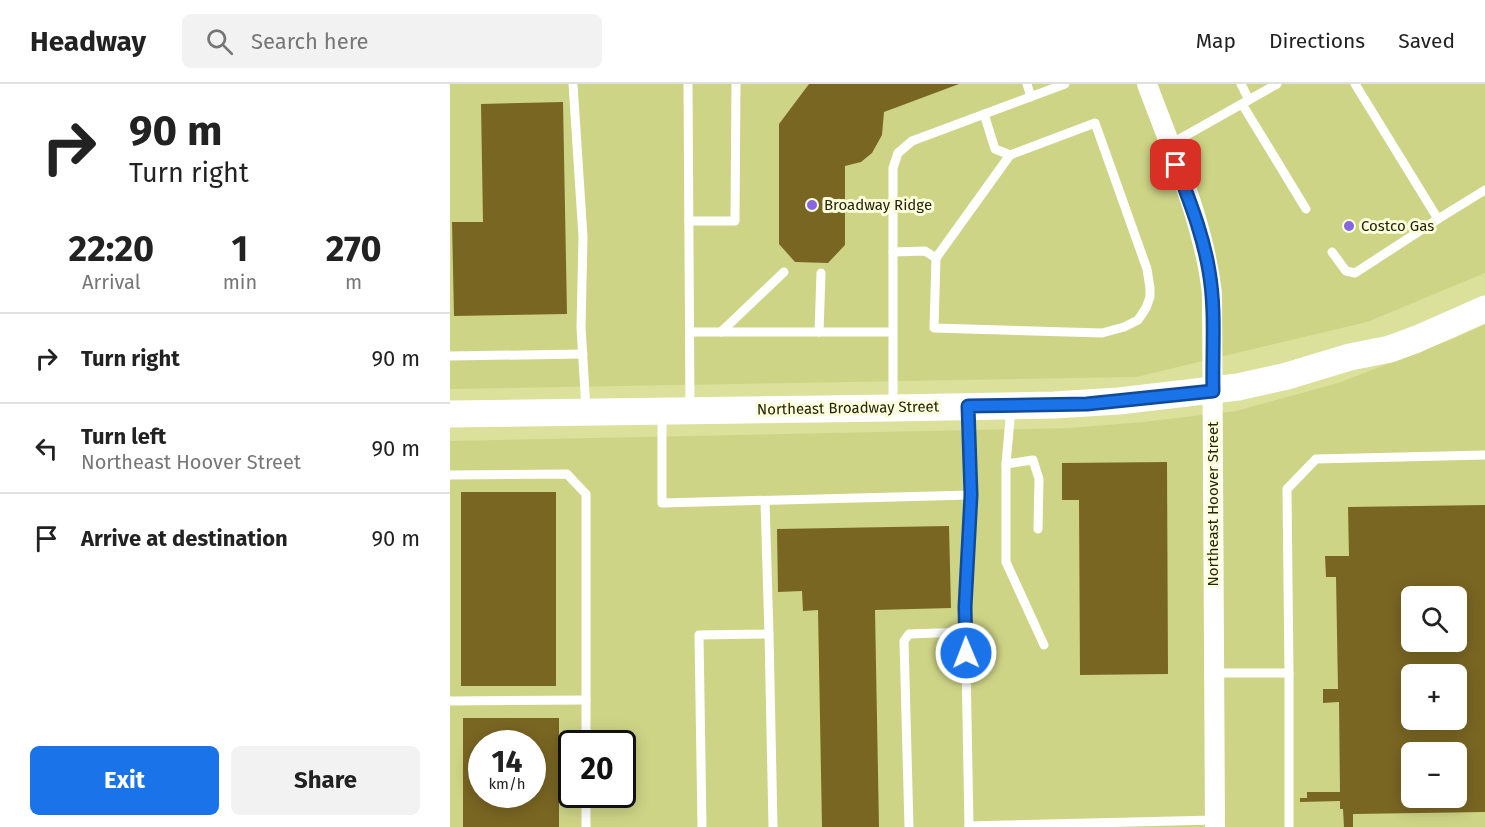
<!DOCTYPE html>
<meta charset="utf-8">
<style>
body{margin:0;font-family:"Fira Sans",sans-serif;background:#f2f2f2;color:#222;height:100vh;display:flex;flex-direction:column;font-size:22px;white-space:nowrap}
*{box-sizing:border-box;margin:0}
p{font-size:20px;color:#767676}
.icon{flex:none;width:33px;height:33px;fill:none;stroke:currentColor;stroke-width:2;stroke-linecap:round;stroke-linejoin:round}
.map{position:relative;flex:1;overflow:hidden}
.drawer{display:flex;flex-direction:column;background:#fff;width:450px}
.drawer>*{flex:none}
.banner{background:#fff;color:#222;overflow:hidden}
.buttons{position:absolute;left:951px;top:502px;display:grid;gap:12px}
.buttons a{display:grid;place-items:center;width:66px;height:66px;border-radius:9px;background:#fff;box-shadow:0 3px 15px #0003;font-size:30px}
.speed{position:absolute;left:18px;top:646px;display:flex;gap:12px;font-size:30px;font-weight:700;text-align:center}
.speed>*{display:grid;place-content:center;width:78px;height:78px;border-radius:50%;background:#fff;box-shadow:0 3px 15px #0003;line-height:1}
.speed small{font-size:15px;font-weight:400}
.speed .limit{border:3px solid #111;border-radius:9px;background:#fff;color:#111}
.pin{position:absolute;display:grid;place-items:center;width:51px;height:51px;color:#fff;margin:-26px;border-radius:12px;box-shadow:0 3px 9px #0006}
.me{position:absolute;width:66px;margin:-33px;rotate:359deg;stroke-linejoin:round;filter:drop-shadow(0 0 4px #0008)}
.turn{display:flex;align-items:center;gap:21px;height:126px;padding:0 30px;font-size:27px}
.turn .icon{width:78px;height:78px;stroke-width:2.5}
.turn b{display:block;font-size:42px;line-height:51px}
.eta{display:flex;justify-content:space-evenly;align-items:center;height:102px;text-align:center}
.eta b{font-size:36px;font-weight:700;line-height:42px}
.cta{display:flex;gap:12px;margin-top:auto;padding:12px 30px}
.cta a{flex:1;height:69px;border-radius:9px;background:#1a73e8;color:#fff;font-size:24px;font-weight:700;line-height:69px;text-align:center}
.cta a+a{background:#f2f2f2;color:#222}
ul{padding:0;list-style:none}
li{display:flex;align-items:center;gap:18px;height:90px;padding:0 30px;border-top:2px solid #e0e0e0}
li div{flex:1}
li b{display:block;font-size:22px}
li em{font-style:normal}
header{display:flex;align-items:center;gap:36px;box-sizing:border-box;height:84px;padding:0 30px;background:#fff;border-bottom:2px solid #e0e0e0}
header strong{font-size:28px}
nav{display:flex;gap:33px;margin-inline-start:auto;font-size:21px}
.search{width:420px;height:54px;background:#f2f2f2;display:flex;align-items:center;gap:15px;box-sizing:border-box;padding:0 21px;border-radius:9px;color:#767676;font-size:22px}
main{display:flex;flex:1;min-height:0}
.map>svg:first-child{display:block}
.built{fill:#ced486;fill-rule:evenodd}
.building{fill:#7a6623;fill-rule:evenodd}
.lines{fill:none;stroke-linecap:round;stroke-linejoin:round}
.service{stroke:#fff;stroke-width:9}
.minor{stroke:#fff;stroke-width:20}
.secondary{stroke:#fff;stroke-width:27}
.route-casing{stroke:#114b97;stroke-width:15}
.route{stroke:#1a73e8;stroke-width:10}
.poi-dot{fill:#8565e0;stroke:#fbfedc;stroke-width:2}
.labels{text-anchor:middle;stroke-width:6;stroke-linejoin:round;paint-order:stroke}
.poi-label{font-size:15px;fill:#242509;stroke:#fbfedc;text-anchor:start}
.street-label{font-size:15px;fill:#242509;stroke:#fbfedc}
</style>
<header>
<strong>Headway</strong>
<div class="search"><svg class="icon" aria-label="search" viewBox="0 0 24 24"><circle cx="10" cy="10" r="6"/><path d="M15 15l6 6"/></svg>Search here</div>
<nav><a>Map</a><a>Directions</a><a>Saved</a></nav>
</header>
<main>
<section class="drawer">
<div class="banner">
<div class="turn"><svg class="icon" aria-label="right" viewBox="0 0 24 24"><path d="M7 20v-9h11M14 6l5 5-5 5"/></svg><div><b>90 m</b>Turn right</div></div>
</div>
<div class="eta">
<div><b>22:20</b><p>Arrival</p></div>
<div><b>1</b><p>min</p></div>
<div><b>270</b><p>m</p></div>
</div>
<ul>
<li><svg class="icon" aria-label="right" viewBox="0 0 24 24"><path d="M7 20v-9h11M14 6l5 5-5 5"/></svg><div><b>Turn right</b></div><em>90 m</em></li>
<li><svg class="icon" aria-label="left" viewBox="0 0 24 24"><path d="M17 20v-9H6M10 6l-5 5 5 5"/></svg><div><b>Turn left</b><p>Northeast Hoover Street</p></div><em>90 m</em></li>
<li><svg class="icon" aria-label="arrive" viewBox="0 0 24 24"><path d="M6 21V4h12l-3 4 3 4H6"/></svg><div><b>Arrive at destination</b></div><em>90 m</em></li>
</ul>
<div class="cta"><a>Exit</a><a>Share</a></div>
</section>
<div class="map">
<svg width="1035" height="743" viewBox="0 0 1035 743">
<rect width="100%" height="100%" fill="#dbe09b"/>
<g class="built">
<path d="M0,0H1035V189L917,238L686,293L0,305Z"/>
<path d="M1035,240V743H0V357L620,344L693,338L786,327L888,299L1005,254ZM962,513H1006V558H962ZM962,591H1006V636H962ZM32,660H82V711H32ZM122,660H172V711H122ZM962,669H1006V714H962Z"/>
</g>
<g class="building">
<path d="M359,0H509L434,28L432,51L422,69L411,78L395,82V161L378,179L345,178L329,160V40Z"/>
<path d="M113,18L117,230L4,232L2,138H33L31,20Z"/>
<path d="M717,378L718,590L630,591L629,416H612V379Z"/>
<rect x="11" y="408" width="95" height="194"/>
<path d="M1035,421V728L903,730V743H894L893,725H890V717L850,718V714H857V708H890L889,618L873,619V605H888L886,493H876L875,472H899L898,423ZM962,513H1006V558H962ZM962,591H1006V636H962ZM962,669H1006V714H962Z"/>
<path d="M499,442L501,524L425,526L429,743H372L368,526L353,527L352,507L328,508L327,445Z"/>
<path d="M13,634H109V743H13ZM32,660H82V711H32Z"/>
</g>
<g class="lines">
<g class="service">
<path d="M123,0L133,153L131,243L136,326"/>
<path d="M238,0L240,325"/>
<path d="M577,0L581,13"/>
<path d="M791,0L799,16"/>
<path d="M905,0L988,135L1035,106"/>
<path d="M792,20L856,125"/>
<path d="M719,61L827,0"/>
<path d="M239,137H285L286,0"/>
<path d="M443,168L475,167L486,174L484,244L652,249L674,243L688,236L696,224L700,213V204L697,185L645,39L560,71L545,65L534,30"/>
<path d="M882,168L896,187L905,189L988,135"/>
<path d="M486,174L560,71"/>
<path d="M240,248H442"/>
<path d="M271,248L334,188"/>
<path d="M369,248L371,189"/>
<path d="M0,272L133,270"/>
<path d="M443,321V84L448,69L462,57L615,0"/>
<path d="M561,324L556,380V478L594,561"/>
<path d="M212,330V419L521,411L519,326"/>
<path d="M556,380L583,376L589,395L588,445"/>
<path d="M0,391L117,390L136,410V660"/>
<path d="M319,550L323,743"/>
<path d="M764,589H839V743"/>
<path d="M839,589L837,405L866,375L1035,371"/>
<path d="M0,617L136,616"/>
<path d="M519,742L765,736"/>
<path d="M136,743V711"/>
<path d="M252,743L249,551L319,550L315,417"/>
<path d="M459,743L454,557L459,550L516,548"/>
<path d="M519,743L515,523L521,411"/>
</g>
<path class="minor" d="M697,0C722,68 754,137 762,210L765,743"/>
<path class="secondary" d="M0,330L443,324L604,321L669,317L788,303L837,292L900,273L940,265L967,255L1035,225"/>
</g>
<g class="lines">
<g class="route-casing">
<path id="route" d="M516,569L515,523L521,411L518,322L637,320L763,307C762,267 766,226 759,187C753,150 739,116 726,81"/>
</g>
<use href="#route" class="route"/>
</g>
<g class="poi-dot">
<circle cx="362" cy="121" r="6"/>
<circle cx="899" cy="142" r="6"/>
</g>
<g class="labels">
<g class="poi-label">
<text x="374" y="126">Broadway Ridge</text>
<text x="911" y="147">Costco Gas</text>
</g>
<g class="street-label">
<text transform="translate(398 324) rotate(-1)" y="5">Northeast Broadway Street</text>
<text transform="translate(763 420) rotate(-90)" y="5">Northeast Hoover Street</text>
</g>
</g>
</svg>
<div class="buttons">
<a><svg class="icon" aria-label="search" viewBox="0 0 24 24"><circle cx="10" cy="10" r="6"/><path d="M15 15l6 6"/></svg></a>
<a>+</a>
<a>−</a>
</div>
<div class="speed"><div>14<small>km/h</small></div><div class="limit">20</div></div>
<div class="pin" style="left:726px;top:81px;background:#d93025"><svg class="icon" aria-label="arrive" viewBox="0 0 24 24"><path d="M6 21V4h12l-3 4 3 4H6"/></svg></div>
<svg class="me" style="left:516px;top:569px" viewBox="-20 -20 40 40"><circle r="17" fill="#1a73e8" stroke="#fff" stroke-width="3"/><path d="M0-11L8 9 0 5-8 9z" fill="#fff"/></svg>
</div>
</main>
